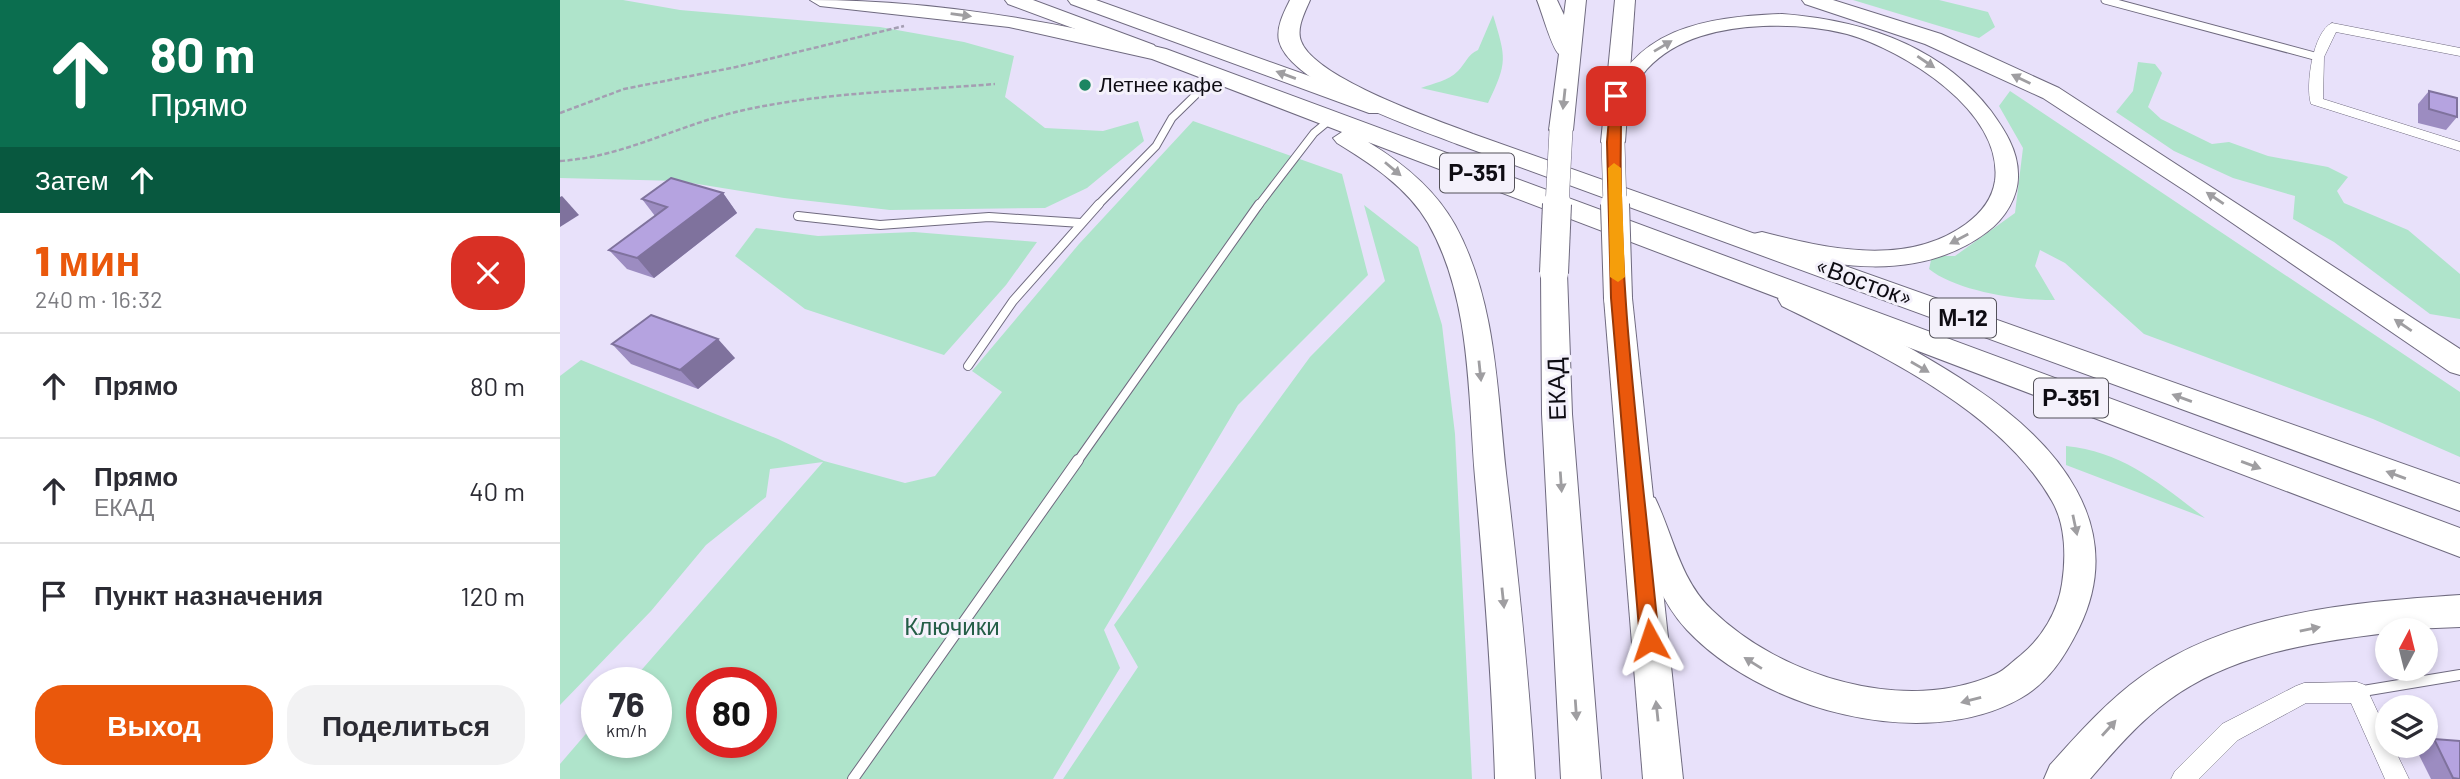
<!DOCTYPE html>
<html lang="ru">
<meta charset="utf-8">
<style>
body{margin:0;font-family:Barlow,sans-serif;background:#f2f2f3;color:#2b2b33;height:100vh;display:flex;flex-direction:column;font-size:26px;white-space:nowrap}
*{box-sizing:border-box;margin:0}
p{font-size:23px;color:#7c7c81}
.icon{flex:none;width:38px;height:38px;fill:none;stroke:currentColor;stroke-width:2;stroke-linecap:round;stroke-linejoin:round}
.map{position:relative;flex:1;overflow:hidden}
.side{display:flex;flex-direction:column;background:#fff;width:560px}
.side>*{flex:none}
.banner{background:#0b6e4f;color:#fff;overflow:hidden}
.needle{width:46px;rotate:7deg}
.fabs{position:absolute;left:1815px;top:618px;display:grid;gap:14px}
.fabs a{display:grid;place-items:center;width:63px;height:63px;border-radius:50%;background:#fff;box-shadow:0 4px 10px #0003;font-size:35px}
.speed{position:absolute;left:21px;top:667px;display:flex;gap:14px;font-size:35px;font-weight:700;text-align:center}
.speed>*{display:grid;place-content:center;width:91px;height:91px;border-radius:50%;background:#fff;box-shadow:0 4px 10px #0003;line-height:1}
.speed small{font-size:18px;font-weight:400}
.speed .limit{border:10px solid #d22;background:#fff;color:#111}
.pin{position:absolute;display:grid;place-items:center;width:60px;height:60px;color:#fff;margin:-30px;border-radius:14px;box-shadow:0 4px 10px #0006}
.me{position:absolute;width:77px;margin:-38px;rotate:355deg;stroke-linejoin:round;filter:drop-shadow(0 0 5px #0008)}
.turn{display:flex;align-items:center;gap:24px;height:147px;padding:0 35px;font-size:32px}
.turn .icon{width:91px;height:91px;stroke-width:2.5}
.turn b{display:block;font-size:49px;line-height:60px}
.then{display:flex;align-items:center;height:66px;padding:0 35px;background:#0003;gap:14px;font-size:26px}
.round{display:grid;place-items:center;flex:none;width:74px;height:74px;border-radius:28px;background:#f2f2f3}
.head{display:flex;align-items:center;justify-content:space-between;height:119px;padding:0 35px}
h1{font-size:42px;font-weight:800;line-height:52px;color:#ea580c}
.button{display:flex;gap:14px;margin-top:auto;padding:14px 35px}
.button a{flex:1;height:80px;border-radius:28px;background:#ea580c;color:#fff;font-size:28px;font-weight:800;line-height:80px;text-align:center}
.button a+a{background:#f2f2f3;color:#2b2b33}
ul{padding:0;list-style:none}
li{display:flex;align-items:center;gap:21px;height:105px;padding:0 35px;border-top:2px solid #e1e1e2}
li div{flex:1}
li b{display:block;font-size:26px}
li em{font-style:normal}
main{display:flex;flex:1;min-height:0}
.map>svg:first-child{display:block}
.green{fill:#afe4cb;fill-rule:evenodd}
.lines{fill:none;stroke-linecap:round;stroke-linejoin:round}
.service-far2-casing{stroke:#6f6a7f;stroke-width:9}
.service-far1-casing{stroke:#6f6a7f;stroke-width:10}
.service-casing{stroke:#6f6a7f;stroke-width:12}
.minor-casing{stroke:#6f6a7f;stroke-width:1}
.primary-casing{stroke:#6f6a7f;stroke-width:2}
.trunk-casing{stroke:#6f6a7f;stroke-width:2}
.path{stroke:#a49eb2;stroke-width:2.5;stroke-dasharray:5 2.5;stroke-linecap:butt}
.service-far2{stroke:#fff;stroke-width:7}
.service-far1{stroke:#fff;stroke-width:8}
.service{stroke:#fff;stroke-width:10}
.minor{fill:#fff;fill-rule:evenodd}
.primary{fill:#fff;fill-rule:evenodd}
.trunk{fill:#fff;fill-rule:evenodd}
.trunk-bridge-far1-casing{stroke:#6f6a7f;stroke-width:24;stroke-linecap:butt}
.trunk-bridge-casing{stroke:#6f6a7f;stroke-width:30;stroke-linecap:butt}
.trunk-bridge-far1{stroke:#fff;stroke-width:23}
.trunk-bridge{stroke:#fff;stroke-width:28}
.wall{fill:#9c8cc1}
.shaded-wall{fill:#7f729d}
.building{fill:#b5a3e0;stroke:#7f729d;stroke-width:2}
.oneway{fill:#9f9ea1}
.route{fill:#ea580c;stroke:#983908;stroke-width:2}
.slow{fill:#f59e0b}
.poi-dot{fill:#1c8662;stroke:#f4f1fb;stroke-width:2.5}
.labels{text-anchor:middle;stroke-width:6;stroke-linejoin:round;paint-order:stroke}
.far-poi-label{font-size:21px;fill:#0e0c13;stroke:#f4f1fb;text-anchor:start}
.shield{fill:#f4f1fb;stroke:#535159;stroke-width:2}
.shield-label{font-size:23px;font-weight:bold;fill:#0e0c13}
.street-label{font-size:24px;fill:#0e0c13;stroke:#f4f1fb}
.park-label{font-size:24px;fill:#245e47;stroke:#f4f1fb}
</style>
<main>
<section class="side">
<div class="banner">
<div class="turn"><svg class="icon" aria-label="ahead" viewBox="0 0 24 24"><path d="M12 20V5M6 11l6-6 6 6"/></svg><div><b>80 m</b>Прямо</div></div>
<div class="then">Затем<svg class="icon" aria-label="ahead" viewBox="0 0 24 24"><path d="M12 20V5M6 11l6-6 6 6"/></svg></div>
</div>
<div class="head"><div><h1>1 мин</h1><p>240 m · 16:32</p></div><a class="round" style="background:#d93025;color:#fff"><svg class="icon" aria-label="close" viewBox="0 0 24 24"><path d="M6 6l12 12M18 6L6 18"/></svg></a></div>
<ul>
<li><svg class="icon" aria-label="ahead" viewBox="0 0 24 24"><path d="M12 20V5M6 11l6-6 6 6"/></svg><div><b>Прямо</b></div><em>80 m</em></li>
<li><svg class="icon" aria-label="ahead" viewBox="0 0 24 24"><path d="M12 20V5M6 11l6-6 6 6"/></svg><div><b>Прямо</b><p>ЕКАД</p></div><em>40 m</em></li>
<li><svg class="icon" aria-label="arrive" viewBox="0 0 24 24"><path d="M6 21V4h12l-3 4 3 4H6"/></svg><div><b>Пункт назначения</b></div><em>120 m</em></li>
</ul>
<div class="button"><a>Выход</a><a>Поделиться</a></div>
</section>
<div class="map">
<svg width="1900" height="779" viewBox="0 0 1900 779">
<rect width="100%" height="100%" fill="#e8e1fa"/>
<g class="green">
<path d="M0,0H63L120,10L320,27L404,42L454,56L445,97L485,128L543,131L578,121L584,141L527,188L485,208L330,210L224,198L119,181L0,178Z"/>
<path d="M1293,0H1379L1428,12L1435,27L1419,38Z"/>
<path d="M933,15C946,58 948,62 928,103L861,88C874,83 888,81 898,71C906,63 907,55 918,50Z"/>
<path d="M1578,62L1595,64L1602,73L1588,107L1601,119L1652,144L1669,142L1708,156L1768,167L1788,177L1777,191L1784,203L1848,230L1900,274V319L1870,314L1774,242L1733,219L1735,196L1673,178L1614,151L1556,112L1573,91Z"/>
<path d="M1450,91L1900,392V457L1813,419L1584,334L1505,263L1480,250L1475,266L1495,300C1460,301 1396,291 1369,269L1372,256H1395L1455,213L1463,148L1439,106Z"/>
<path d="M633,121L782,174L808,275L678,405L544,630L560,668L493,779H0V764L37,721V742H96V682H71L263,462L210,469L206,497L146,545L91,611L0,705V376L21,360L218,439L264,461L345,483L375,476L442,392L412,371L519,244ZM142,682H201V742H142Z"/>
<path d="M804,205L858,247L882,325L895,434L912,779H503L578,667L554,625L750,357L825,281Z"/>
<path d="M196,228L258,236L354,232L477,242L446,285L384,355L245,309L175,256Z"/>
<path d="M1506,446C1564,452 1600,484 1645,518L1506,465Z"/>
</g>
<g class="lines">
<g class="service-far2-casing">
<g id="service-far2">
<path d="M1545,0L1758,57"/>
<path d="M537,206L596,146L612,118L656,75"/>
<path d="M698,206L754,133L772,118"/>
</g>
</g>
<g class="service-far1-casing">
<g id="service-far1">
<path d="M238,216L320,225L429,217L521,223"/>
<path d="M408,366L453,301L539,204"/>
<path d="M517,462L699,204"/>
</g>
</g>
<g class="service-casing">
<g id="service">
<path d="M1797,692L1900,675"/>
<path d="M293,779L518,460"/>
</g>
</g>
<g class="minor-casing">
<g id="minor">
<path d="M1772,23L1900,48V56L1776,32L1764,57L1763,99L1900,142V151L1751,104C1745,86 1753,31 1772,23Z"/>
<path d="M1797,682L1805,685L1827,732V746H1833L1849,779H1825L1791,703H1746L1678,740L1639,779H1611L1615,771L1662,724L1736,686L1744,683Z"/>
</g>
</g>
<g class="primary-casing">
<g id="primary">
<path d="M445,0H473L594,45L597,49L587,55L580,53L448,4Z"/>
<path d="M508,0H536L825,103L828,108L825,113H809L511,4Z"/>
<path d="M1222,14C1302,20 1380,45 1431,111C1444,129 1458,150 1458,174C1459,196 1445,219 1427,232C1358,284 1270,267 1193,246L1190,240L1193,234L1202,232C1267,249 1347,267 1406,224C1421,213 1432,200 1435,181C1444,111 1343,50 1287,34C1260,27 1231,25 1203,26C1161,28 1117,37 1087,69C1074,83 1073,101 1063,116L1055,117L1044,111C1071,28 1145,17 1222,14Z"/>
<path d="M1231,290C1252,296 1271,307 1291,317C1333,338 1375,361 1415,388C1497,443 1569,526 1519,628C1505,656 1489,682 1461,698C1363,754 1201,709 1127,630C1096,597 1083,549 1069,507L1073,498L1084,494L1095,498C1113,535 1120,580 1152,610C1221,677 1345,715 1436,674C1445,670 1453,661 1461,655C1482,638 1498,611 1502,584C1506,558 1506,525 1492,501C1439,408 1315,352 1222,306L1218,299L1222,292Z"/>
</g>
</g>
<g class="trunk-casing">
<g id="trunk">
<path d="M250,0C371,0 488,20 606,49L1900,528V557L808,142C843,163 875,189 895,225C936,300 937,389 946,473C958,575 969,677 975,779H935C932,678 924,577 915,477C908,393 911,298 868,223C847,187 811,164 777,143L773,138L782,132L592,59L449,27L260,6Z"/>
<path d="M730,0H750C745,12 736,28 741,41C754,78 877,120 913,134L1900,484V511L897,144C856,128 731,86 719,41C716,27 724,12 730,0Z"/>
<path d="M977,0H997L1004,15L1006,0H1026L1013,130L1009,135H993L989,130L999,54C992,49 982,12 977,0Z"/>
<path d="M1055,0H1075L1065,142L1061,147H1045L1041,142Z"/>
<path d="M1242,0H1273L1381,34L1499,88L1900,349V375L1890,372L1630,194L1483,98L1365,44L1245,4Z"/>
<path d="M994,264L1004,266L1007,273L1012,414L1041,779H1001L982,414L981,273L984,266Z"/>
<path d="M1058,288L1068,291L1072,298L1123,779H1083L1044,298L1048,291Z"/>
<path d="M1900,595V627L1827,630V633C1753,642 1672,654 1609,700C1579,722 1554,751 1530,779H1484L1490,765C1519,733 1547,701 1582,676C1672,612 1794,602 1900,595Z"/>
</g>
</g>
<g class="path">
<path d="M0,113L64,89L176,67L344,26"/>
<path d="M0,161C64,157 118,125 180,111C263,92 350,91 435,84"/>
</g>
<use href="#service-far2" class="service-far2"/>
<use href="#service-far1" class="service-far1"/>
<use href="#service" class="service"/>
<use href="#minor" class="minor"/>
<use href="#primary" class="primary"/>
<use href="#trunk" class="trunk"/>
<g class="trunk-bridge-far1-casing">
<g id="trunk-bridge-far1">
<path d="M1053,142L1055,206"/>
<path d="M997,206L1001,130"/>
</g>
</g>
<g class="trunk-bridge-casing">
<g id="trunk-bridge">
<path d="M1055,204L1058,298"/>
<path d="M994,273L997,204"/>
</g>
</g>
<use href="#trunk-bridge-far1" class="trunk-bridge-far1"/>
<use href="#trunk-bridge" class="trunk-bridge"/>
</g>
<g class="wall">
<path d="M1869,91L1897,117L1886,130L1858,123V104Z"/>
<path d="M163,193L177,213L94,278L67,269L49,250L95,216L82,199Z"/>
<path d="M52,344L175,358L138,389L71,364Z"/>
<path d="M1874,739L1900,779H1871L1856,749L1862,746H1866V744Z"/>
</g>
<g class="shaded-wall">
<path d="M163,193L177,213L94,278L77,258Z"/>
<path d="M2,196L19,215L0,227V197Z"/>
<path d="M158,339L175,358L138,389L120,370Z"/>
</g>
<g class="building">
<path d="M1869,91L1897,98V117L1869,109Z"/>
<path d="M111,178L163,193L77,258L49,250L107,207L82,199Z"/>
<path d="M91,315L158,339L120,370L52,344Z"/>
<path d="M1874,739L1900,741V779L1893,778Z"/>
</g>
<defs><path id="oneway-solid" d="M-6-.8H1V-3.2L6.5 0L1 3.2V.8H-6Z" transform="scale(1.75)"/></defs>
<g class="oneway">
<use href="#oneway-solid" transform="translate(401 15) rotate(8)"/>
<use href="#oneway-solid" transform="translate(1103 46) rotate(-31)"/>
<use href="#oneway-solid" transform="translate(1366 62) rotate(34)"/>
<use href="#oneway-solid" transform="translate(726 75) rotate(-160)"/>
<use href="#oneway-solid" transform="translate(1461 79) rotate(-154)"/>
<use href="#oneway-solid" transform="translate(1004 99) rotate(96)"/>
<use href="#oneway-solid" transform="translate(833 169) rotate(40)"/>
<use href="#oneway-solid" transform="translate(1655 198) rotate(-146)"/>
<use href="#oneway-solid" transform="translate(1399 239) rotate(152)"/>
<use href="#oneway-solid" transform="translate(1843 325) rotate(-146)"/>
<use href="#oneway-solid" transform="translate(1360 367) rotate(30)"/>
<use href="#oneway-solid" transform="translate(920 371) rotate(84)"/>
<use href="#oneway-solid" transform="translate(1622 398) rotate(-160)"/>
<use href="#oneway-solid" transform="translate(1691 465) rotate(20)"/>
<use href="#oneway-solid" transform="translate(1836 475) rotate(-160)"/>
<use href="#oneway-solid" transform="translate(1001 482) rotate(86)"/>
<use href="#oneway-solid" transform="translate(1515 525) rotate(78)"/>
<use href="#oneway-solid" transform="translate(943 598) rotate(84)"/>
<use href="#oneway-solid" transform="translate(1750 629) rotate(-12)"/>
<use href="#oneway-solid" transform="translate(1193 663) rotate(-148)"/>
<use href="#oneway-solid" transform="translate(1411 700) rotate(165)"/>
<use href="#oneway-solid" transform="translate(1016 710) rotate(86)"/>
<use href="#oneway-solid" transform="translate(1097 711) rotate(-96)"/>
<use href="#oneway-solid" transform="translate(1549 728) rotate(-48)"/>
</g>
<path class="route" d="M1051,94L1062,96C1054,277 1082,460 1099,640L1097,646L1090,649L1083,646L1080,640L1051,298L1047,142Z"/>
<path class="slow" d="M1054,163L1061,168L1065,277L1058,282L1050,277L1048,168Z"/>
<circle class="poi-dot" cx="525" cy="85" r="7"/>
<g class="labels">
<g class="far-poi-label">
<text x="539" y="92">Летнее кафе</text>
</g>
<g class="shield">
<rect x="880" y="153.5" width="74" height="39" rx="5"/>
<rect x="1370" y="298.5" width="66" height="39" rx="5"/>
<rect x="1474" y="378.5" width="74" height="39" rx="5"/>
</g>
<g class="shield-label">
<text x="917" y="181">Р-351</text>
<text x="1403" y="326">М-12</text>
<text x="1511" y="406">Р-351</text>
</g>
<g class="street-label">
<text transform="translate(1304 282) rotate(20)" y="8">«Восток»</text>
<text transform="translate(997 389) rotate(-92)" y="8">ЕКАД</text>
</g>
<g class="park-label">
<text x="392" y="635">Ключики</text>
</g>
</g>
</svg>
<div class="fabs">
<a><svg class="needle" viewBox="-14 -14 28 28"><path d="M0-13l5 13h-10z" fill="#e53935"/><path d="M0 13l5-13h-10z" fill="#7c7c81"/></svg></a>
<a><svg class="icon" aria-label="layers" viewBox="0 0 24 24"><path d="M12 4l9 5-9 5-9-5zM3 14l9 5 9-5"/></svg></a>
</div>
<div class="speed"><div>76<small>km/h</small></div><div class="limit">80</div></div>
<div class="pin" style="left:1056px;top:96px;background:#d93025"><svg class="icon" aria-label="arrive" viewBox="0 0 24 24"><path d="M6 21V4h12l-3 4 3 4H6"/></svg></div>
<svg class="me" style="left:1090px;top:640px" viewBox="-20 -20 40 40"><path d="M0-17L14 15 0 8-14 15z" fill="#ea580c" stroke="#fff" stroke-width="4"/></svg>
</div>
</main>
